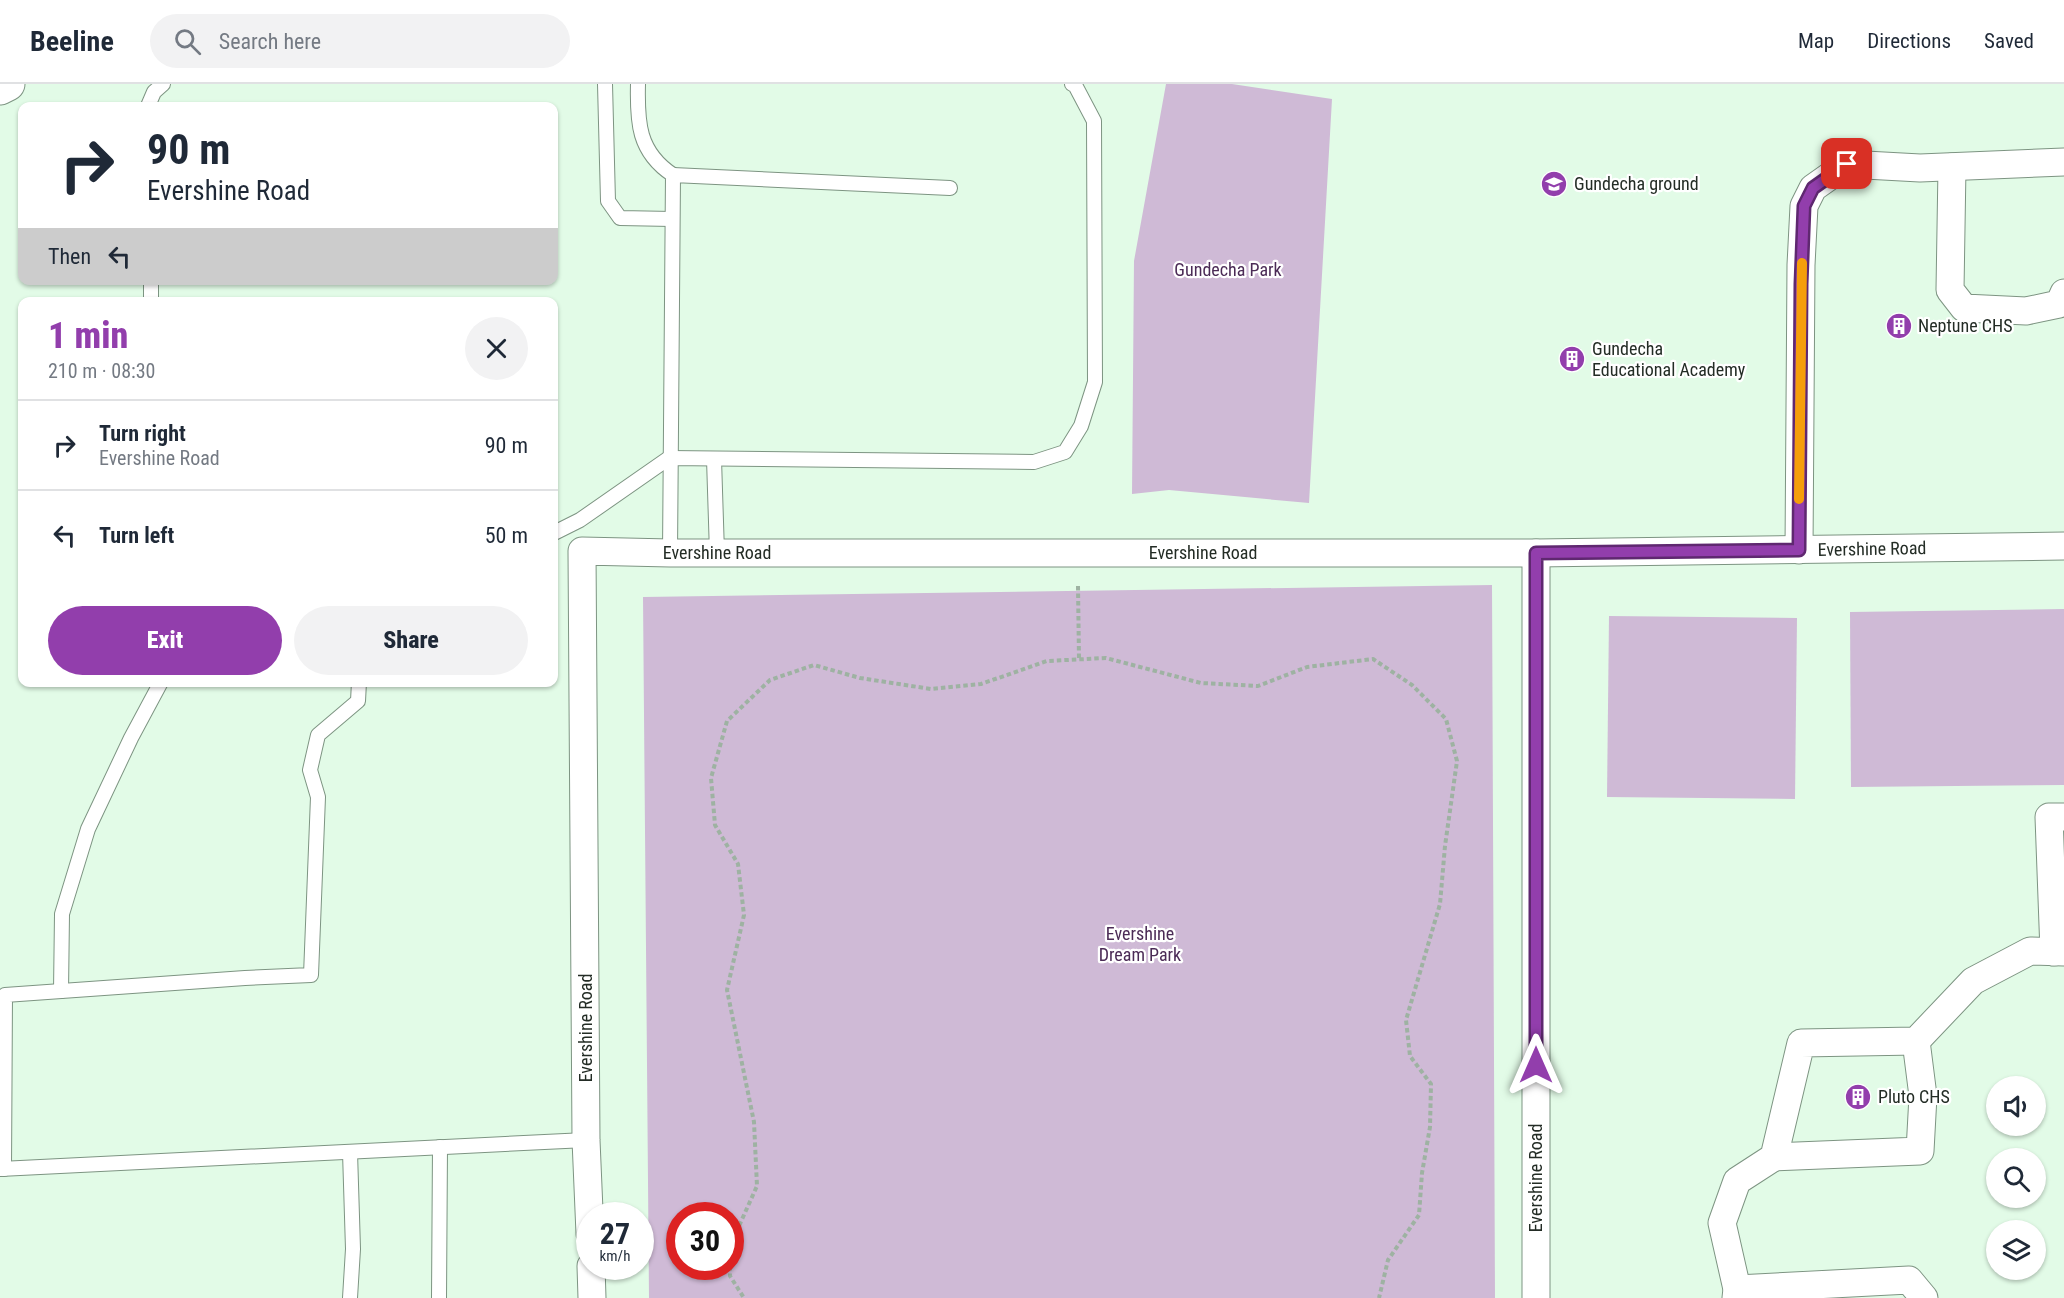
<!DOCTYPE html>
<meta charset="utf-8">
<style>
body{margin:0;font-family:"Roboto Condensed",sans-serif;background:#f2f2f3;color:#1f2937;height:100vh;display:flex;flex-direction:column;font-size:22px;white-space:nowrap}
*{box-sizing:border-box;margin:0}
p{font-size:20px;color:#747a83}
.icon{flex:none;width:33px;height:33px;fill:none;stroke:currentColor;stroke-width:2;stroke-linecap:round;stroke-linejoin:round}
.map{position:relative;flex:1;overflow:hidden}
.drawer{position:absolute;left:18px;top:213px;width:540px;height:390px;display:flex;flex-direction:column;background:#fff;border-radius:12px;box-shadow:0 2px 4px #0004}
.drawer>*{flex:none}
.guide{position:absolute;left:18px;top:18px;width:540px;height:183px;border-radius:12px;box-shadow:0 2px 4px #0004;background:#fff;color:#1f2937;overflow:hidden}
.controls{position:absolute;left:1986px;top:992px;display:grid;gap:12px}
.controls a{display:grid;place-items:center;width:60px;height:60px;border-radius:50%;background:#fff;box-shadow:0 2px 4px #0004;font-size:30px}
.speed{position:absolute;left:576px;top:1118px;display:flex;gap:12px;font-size:30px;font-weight:700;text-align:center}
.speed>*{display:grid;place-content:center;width:78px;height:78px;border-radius:50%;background:#fff;box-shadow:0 2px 4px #0004;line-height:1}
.speed small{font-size:15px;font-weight:400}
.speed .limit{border:9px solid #d22;background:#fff;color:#111}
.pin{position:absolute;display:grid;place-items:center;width:51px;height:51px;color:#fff;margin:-26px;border-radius:12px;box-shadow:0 3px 9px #0006}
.me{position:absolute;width:66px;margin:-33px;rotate:0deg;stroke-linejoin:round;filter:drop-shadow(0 0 4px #0008)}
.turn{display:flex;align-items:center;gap:21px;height:126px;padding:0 30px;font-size:27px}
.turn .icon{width:78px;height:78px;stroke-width:2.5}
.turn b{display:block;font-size:42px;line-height:51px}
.then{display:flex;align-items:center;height:57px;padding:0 30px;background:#0003;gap:12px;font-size:22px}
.round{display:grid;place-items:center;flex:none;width:63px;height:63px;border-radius:32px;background:#f2f2f3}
.summary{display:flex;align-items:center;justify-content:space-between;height:102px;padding:0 30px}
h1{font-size:36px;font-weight:800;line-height:45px;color:#923eac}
.primary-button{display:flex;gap:12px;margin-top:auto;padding:12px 30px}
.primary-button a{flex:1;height:69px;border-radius:36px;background:#923eac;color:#fff;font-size:24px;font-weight:800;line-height:69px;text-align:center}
.primary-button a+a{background:#f2f2f3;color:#1f2937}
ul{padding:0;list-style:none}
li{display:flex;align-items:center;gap:18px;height:90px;padding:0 30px;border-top:2px solid #e0e1e3}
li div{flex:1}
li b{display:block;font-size:22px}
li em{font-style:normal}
header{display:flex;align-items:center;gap:36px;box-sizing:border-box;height:84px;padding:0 30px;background:#fff;border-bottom:2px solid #e0e1e3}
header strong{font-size:28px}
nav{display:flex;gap:33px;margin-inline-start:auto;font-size:21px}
.search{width:420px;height:54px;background:#f2f2f3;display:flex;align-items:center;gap:15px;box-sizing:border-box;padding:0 21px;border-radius:33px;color:#747a83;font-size:22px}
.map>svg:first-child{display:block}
.green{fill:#cfbad6;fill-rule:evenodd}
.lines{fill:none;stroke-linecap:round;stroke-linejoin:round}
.lane-casing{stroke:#7d9482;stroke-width:16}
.street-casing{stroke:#7d9482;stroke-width:29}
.secondary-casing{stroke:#7d9482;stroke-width:35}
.path{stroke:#9eb2a2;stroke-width:4;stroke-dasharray:4.5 3;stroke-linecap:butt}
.lane{stroke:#fff;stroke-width:14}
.street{stroke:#fff;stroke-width:27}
.secondary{stroke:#fff;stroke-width:33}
.route-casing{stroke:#5f2870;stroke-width:15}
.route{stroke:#923eac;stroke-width:10}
.slow{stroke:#f59e0b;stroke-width:10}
.labels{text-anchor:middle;stroke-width:4.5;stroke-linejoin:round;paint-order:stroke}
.poi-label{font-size:18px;fill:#232c25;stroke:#fff;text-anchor:start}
.park-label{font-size:18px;fill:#4b2b56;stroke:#fff}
.street-label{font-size:18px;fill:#232c25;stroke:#fff}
</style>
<header>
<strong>Beeline</strong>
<div class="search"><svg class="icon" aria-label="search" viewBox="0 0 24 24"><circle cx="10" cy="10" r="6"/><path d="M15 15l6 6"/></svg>Search here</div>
<nav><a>Map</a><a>Directions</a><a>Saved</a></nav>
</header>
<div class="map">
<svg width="2064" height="1214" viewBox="0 0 2064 1214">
<rect width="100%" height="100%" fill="#e2fbe7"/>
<g class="green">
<path d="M1166,0H1232L1332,15L1309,419L1169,406L1132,410L1134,177Z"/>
<path d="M1492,501L1495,1214H649L643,513ZM680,1131H730V1182H680Z"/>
<path d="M2064,525V701L1851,703L1850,528Z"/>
<path d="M1609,532L1797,534L1795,715L1607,713Z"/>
</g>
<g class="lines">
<g class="lane-casing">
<g id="lane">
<path d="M605,0L608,117L620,134L672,135"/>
<path d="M638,0C637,38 638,68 673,91"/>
<path d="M148,22L154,8L163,0"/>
<path d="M151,196V218"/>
<path d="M714,375L717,469"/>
<path d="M554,449L580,436L669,374L1034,378L1065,368L1081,342L1095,298L1094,37L1075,1L1072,0"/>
<path d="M670,469L673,91L950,104"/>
<path d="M61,907L62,830L88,745L131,654L161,598"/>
<path d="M350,1068L353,1165L350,1214"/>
<path d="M0,1085L586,1056"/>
<path d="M4,1085L5,911L245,894L311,891L318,713L310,686L318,651L358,617L359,598"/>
<path d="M439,1214L440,1063"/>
</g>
</g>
<g class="street-casing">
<g id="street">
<path d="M1952,83L1950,206L1964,224L2026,227L2059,220L2064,209"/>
<path d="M1799,466L1801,181L1804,122L1813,104L1847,80L1920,84L2064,78"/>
<path d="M1536,469V1214"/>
<path d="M2054,868L2049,733H2064"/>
<path d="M1774,1073L1920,1067L1923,1012L1916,957"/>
<path d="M590,1150L586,1056L582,467L670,469H1536L2064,462"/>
<path d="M591,1182L592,1214"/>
<path d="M1737,1205L1909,1196L1924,1214"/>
<path d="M1736,1214L1737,1205L1722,1139L1737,1097L1774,1073L1801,959L1916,957L1973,897L2030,867L2064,868"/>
</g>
</g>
<g class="secondary-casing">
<path id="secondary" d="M0,4L8,0"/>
</g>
<g class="path">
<path d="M1078,502L1079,576"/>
<path d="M730,1162L757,1102L754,1038L727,906L744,831L738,780L715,741L711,694L727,637L770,596L814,581L860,594L931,605L981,600L1047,577L1106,574L1201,599L1258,602L1307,583L1373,575L1412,601L1446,635L1457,677L1445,762L1440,820L1406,936L1410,972L1431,1000L1430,1043L1422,1089L1419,1131L1388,1176L1379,1214"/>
<path d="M730,1182V1192L744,1214"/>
</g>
<use href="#lane" class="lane"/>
<use href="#street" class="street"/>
<use href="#secondary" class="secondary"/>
</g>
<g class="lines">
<g class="route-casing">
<path id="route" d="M1536,981V469L1799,466L1801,200L1804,122L1813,104L1847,80"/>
</g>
<use href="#route" class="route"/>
<path class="slow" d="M1799,415L1802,179"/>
</g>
<defs>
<g id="school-disc" transform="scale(1.35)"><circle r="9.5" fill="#923eac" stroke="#fff"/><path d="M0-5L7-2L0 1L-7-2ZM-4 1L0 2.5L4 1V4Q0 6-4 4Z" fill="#fff"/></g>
<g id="building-disc" transform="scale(1.35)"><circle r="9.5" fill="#923eac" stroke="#fff"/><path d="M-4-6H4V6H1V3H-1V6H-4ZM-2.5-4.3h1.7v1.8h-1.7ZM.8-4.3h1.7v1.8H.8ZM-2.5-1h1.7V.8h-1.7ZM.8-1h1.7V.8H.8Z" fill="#fff"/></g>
</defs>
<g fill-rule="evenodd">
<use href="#school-disc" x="1554" y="100"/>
<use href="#building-disc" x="1899" y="242"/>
<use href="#building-disc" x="1572" y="275"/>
<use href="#building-disc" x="1858" y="1013"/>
</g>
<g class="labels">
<g class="poi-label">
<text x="1574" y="106">Gundecha ground</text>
<text x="1918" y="248">Neptune CHS</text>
<text x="1592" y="271">Gundecha<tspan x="1592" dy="21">Educational Academy</tspan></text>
<text x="1878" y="1019">Pluto CHS</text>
</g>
<g class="park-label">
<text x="1228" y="192">Gundecha Park</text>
<text x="1140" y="856">Evershine<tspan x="1140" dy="21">Dream Park</tspan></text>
</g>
<g class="street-label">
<text transform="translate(1872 465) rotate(-1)" y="6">Evershine Road</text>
<text x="717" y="475">Evershine Road</text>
<text x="1203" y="475">Evershine Road</text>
<text transform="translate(586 944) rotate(-90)" y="6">Evershine Road</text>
<text transform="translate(1536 1094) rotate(-90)" y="6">Evershine Road</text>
</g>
</g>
</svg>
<div class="controls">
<a><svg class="icon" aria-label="sound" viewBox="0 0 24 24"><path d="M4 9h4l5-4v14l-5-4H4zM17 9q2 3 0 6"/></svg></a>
<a><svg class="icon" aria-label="search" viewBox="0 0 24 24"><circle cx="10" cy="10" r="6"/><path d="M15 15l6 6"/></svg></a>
<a><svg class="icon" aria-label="layers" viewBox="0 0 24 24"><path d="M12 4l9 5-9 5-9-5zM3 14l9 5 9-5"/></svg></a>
</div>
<div class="speed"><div>27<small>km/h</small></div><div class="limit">30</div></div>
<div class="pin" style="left:1847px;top:80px;background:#d93025"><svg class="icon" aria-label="arrive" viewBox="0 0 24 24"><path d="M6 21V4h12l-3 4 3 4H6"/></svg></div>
<svg class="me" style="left:1536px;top:981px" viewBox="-20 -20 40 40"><path d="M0-17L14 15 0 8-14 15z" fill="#923eac" stroke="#fff" stroke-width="4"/></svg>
<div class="guide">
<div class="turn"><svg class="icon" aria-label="right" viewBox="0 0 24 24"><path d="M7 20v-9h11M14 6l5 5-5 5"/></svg><div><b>90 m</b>Evershine Road</div></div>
<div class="then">Then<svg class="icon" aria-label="left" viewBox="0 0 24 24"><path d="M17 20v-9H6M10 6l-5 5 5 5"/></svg></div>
</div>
<section class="drawer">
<div class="summary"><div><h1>1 min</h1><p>210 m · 08:30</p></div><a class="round"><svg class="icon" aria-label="close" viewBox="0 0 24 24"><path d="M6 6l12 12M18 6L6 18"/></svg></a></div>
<ul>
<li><svg class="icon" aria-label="right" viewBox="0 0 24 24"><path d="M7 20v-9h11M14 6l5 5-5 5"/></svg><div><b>Turn right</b><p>Evershine Road</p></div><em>90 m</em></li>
<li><svg class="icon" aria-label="left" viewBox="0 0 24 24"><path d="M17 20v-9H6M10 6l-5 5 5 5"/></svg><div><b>Turn left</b></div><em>50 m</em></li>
</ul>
<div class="primary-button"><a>Exit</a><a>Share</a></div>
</section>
</div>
